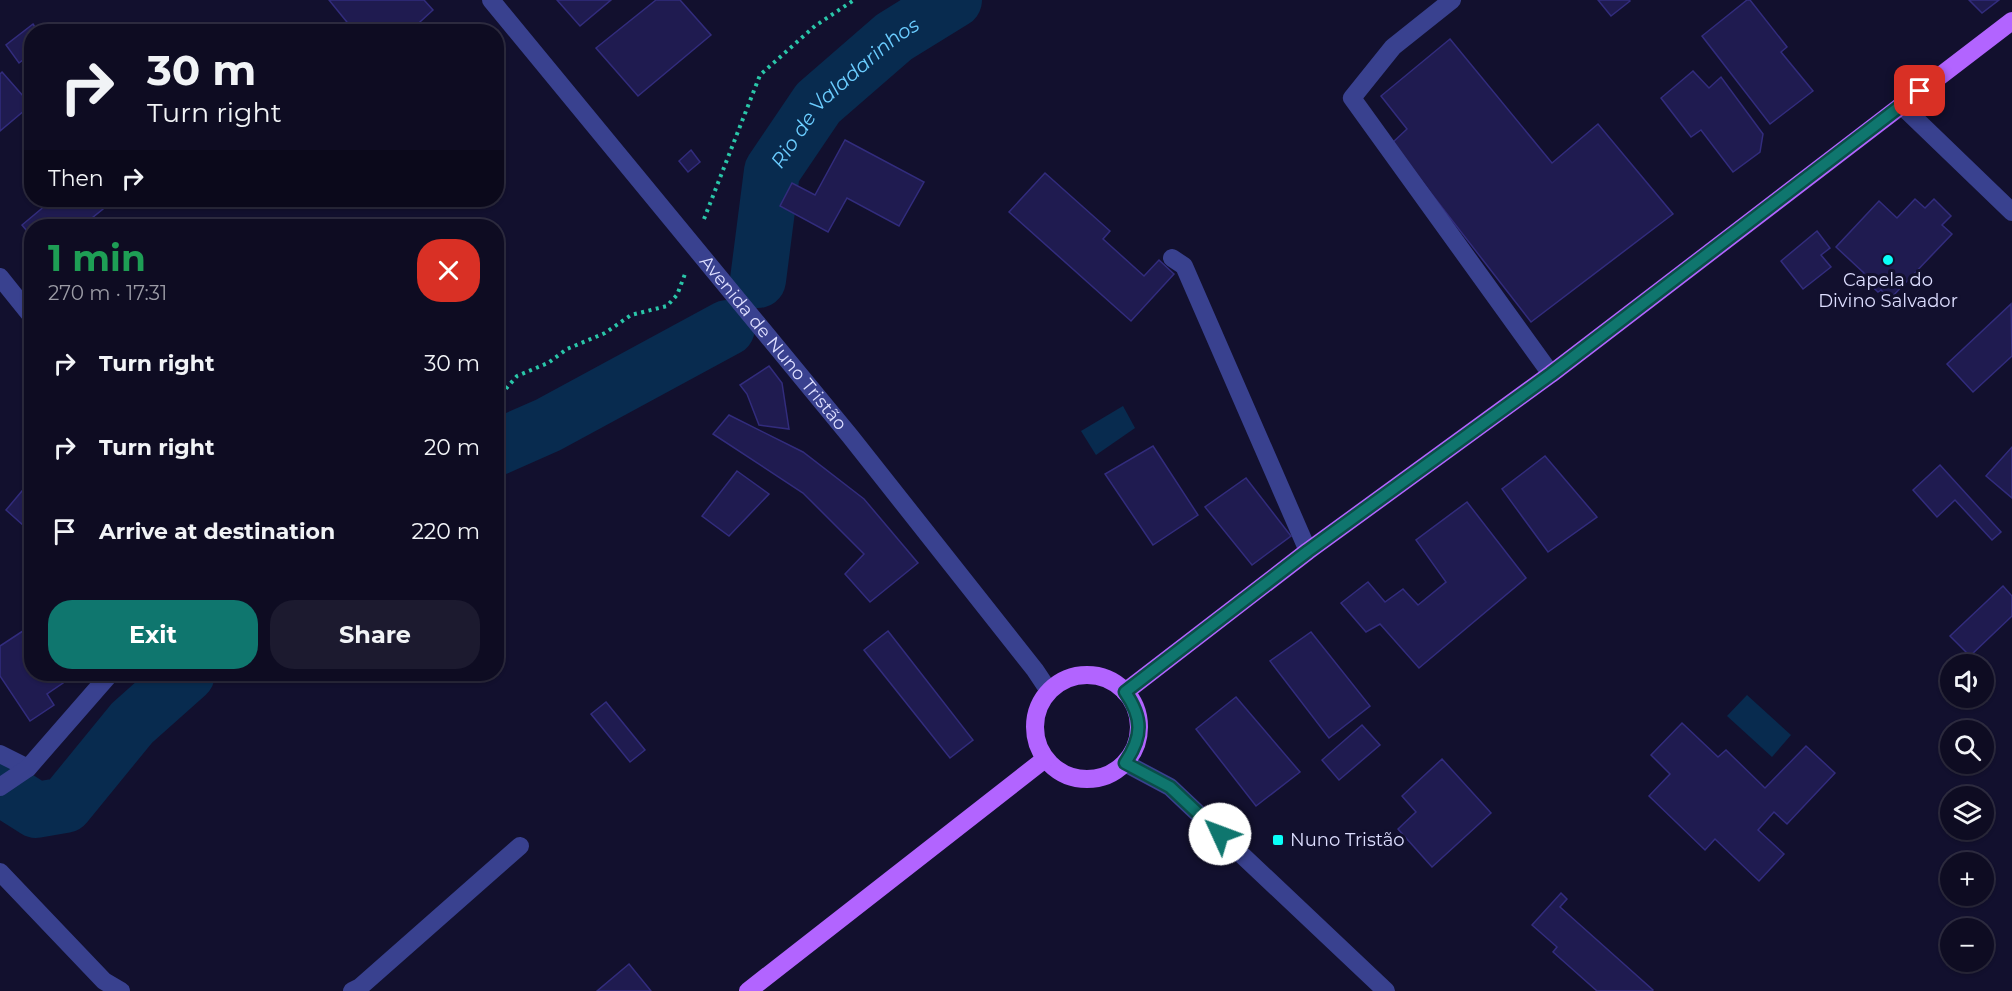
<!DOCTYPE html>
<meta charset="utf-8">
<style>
body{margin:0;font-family:Montserrat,sans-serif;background:#1c1a2f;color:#f1f3f6;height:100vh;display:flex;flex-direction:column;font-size:22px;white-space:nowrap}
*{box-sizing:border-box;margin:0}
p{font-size:20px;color:#9b9ba5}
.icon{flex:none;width:33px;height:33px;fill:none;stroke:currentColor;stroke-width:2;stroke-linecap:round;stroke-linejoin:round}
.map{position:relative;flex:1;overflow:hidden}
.drawer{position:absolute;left:24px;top:219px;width:480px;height:462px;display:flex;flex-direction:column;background:#0e0c22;border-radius:24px;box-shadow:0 2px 4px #0004,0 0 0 2px #2e2c40}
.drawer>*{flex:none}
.guide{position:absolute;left:24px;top:24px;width:480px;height:183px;border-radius:24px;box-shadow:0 2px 4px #0004,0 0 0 2px #2e2c40;background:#0e0c22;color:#f1f3f6;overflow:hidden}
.buttons{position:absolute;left:1940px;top:654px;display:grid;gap:12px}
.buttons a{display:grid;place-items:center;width:54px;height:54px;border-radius:50%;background:#0e0c22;box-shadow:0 2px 4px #0004,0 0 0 2px #2e2c40;font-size:30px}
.pin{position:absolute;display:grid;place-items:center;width:51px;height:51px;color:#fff;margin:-26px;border-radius:12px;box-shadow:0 3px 9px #0006}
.me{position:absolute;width:66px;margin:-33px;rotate:313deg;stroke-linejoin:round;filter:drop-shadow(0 0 4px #0008)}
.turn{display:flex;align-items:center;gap:21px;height:126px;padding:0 24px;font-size:27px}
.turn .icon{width:78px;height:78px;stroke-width:2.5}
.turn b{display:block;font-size:42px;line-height:51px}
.then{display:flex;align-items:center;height:57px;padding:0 24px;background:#0003;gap:12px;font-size:22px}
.round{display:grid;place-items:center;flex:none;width:63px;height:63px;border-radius:24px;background:#1c1a2f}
.headline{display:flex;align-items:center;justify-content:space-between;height:102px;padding:0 24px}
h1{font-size:36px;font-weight:700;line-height:45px;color:#1e9e55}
.primary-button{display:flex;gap:12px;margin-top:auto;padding:12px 24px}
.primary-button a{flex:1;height:69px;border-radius:24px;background:#0f766e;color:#fff;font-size:24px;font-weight:700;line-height:69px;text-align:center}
.primary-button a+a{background:#1c1a2f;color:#f1f3f6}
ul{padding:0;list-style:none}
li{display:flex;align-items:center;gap:18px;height:84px;padding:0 24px}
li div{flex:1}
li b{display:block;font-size:22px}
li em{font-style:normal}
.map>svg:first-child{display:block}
.water{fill:#082b4f}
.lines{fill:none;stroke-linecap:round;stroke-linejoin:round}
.river{stroke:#082b4f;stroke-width:56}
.building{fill:#1f1b50;stroke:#322c7d;stroke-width:1.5}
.path{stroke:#2ac6a9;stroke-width:4;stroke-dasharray:3 4.5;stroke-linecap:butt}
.minor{stroke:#39418f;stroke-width:18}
.major{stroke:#b264ff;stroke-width:18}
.route-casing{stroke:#0a4d48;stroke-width:15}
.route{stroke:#0f766e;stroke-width:10}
.poi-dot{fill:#09fff8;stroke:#12102e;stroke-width:2}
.labels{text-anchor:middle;stroke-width:6;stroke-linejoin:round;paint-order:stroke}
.poi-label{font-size:18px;fill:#dddeff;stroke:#12102e}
.street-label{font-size:18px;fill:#dddeff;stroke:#12102e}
.water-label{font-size:20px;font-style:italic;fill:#6bcdff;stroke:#12102e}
</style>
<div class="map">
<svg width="2012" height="991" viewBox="0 0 2012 991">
<rect width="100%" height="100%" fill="#12102e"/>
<g class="water">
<path d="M1123,406L1135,428L1096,455L1081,431Z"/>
<path d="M1747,695L1791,735L1772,757L1727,716Z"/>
</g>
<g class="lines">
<g class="river">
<path id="s1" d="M758,280L772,171L818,103L894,37L954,0"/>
<path d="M496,448L548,425L727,328"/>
<path d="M0,787L36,810L65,805L132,723L187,674"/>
</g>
</g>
<g class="building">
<path d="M329,0H424L433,10L409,32H355Z"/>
<path d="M557,0H611L580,26Z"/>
<path d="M656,0H680L711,35L638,96L596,48Z"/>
<path d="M1598,0H1629L1630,1L1611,16Z"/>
<path d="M1747,0H1750L1787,47L1781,52L1813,91L1770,124L1702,36Z"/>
<path d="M1969,0H1999L1982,13Z"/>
<path d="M33,24L38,32H32V53L19,63L6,45Z"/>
<path d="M1450,39L1552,163L1598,124L1673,214L1531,322L1392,143L1407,129L1381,96Z"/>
<path d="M1693,71L1709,88L1721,77L1763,134L1760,152L1733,172L1701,130L1691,137L1661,98Z"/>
<path d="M2,72L31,105L0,131V74Z"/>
<path d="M845,140L924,182L899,226L847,198L828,232L780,206L792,183L815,195Z"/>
<path d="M691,150L700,162L688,172L679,161Z"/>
<path d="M1045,173L1110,231L1103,239L1144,276L1159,260L1174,274L1131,321L1009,212Z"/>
<path d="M1915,199L1925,208L1934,199L1951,216L1942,225L1952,234L1890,299L1881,290L1878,292L1861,276L1864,273L1836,247L1879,201L1897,218Z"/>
<path d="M52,200H98L103,209L82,226H32V237L22,225Z"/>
<path d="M1817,231L1830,248L1821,255L1831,267L1803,289L1781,261Z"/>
<path d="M2011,304L2012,356L1973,392L1947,364Z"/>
<path d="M769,366L782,383L789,429L759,425L747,394L740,385Z"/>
<path d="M729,415L803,452L864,499L918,563L870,602L845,574L864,554L803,493L713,434Z"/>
<path d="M1153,446L1198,515L1153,545L1105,474Z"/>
<path d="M2012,447V498L1986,476Z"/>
<path d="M1545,456L1597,517L1548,552L1502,489Z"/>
<path d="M1940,465L2001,532L1992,540L1955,500L1937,517L1913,490Z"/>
<path d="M737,471L769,494L729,536L702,516Z"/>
<path d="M1246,478L1291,536L1252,565L1205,507Z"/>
<path d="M32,479V533L6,510Z"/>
<path d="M1467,502L1526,578L1419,668L1380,624L1366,632L1341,603L1368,582L1385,602L1403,589L1418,605L1446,582L1416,540Z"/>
<path d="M2003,586L2012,596V616L1970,656L1950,636Z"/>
<path d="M32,625V674H60L58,675L63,683L47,694L54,705L30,721L0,676V646Z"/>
<path d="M888,631L973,740L950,758L864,650Z"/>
<path d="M1311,632L1370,706L1329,738L1270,661Z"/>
<path d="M1236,697L1300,772L1256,806L1196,729Z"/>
<path d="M606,702L645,750L630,762L591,714Z"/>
<path d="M1682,723L1718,757L1726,750L1765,788L1806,746L1835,773L1787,824L1774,812L1758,830L1784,854L1759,881L1715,839L1705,850L1649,796L1670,774L1651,755Z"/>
<path d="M1362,725L1380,745L1339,780L1322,760Z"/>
<path d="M1442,759L1491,813L1432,867L1398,829L1416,812L1402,796Z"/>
<path d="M1561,893L1567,899L1560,907L1653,990L1652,991H1597L1553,952L1557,947L1532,925Z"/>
<path d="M629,964L651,991H597Z"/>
</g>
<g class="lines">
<g class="path">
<path d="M704,219L760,75L815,26L854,0"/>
<path d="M496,400L517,376L548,363L567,349L605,333L631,315L667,306L677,295L685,274"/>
</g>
<g class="minor">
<path id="s2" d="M491,0L850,436L1035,670L1049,691"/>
<path d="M1452,0L1393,47L1352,98L1551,374"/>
<path d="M1901,105L2012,212"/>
<path d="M1172,258L1184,266L1308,551"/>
<path d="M0,277L32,317"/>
<path d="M0,754L28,768"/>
<path d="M1125,763L1170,787L1386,991"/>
<path d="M0,787L28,768L110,674"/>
<path d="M0,872L104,981L121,991"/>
<path d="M352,991L360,987L520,846"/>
</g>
<g class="major">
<circle cx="1087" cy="727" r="52"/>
<path d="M1125,692L1308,551L1551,374L2012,21"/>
<path d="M748,991L1045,759"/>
</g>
</g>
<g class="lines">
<g class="route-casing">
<path id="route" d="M1220,834L1170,787L1125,763C1143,736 1143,718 1125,692L1308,551L1551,374L1920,91"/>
</g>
<use href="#route" class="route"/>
</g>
<g class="poi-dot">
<circle cx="1888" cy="260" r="6"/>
<rect x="1272" y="834" width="12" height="12" rx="3"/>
</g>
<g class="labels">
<g class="poi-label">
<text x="1888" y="286">Capela do<tspan x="1888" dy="21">Divino Salvador</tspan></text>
<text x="1290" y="846" text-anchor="start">Nuno Tristão</text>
</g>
<g class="street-label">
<text dy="6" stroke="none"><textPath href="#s2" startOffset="444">Avenida de Nuno Tristão</textPath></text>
</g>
<g class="water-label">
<text dy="7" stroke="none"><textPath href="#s1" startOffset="218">Rio de Valadarinhos</textPath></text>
</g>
</g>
</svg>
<div class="buttons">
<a><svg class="icon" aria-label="sound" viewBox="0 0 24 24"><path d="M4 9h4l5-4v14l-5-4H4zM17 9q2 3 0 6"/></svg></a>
<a><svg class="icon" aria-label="search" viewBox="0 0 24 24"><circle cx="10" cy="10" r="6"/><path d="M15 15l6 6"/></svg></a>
<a><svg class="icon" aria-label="layers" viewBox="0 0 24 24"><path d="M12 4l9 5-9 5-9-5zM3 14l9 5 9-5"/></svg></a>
<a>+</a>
<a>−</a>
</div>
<div class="pin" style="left:1920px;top:91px;background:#d93025"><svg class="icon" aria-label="arrive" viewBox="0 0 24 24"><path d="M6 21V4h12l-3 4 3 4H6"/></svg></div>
<svg class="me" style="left:1220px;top:834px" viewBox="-20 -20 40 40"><circle r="19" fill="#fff"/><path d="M0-13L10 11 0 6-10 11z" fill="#0f766e"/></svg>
<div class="guide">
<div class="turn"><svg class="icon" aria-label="right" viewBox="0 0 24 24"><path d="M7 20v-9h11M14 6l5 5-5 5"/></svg><div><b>30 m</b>Turn right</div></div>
<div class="then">Then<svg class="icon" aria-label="right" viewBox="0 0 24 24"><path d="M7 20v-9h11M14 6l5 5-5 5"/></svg></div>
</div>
<section class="drawer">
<div class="headline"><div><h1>1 min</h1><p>270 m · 17:31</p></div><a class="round" style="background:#d93025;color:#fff"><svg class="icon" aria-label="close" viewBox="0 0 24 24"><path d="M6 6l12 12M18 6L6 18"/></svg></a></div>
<ul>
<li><svg class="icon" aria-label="right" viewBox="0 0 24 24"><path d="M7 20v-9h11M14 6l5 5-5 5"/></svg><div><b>Turn right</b></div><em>30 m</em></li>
<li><svg class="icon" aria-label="right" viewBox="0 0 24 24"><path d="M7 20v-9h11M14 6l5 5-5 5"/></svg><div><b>Turn right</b></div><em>20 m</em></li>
<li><svg class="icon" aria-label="arrive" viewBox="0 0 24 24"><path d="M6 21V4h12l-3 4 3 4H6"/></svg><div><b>Arrive at destination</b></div><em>220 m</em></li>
</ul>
<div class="primary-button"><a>Exit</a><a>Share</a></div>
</section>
</div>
